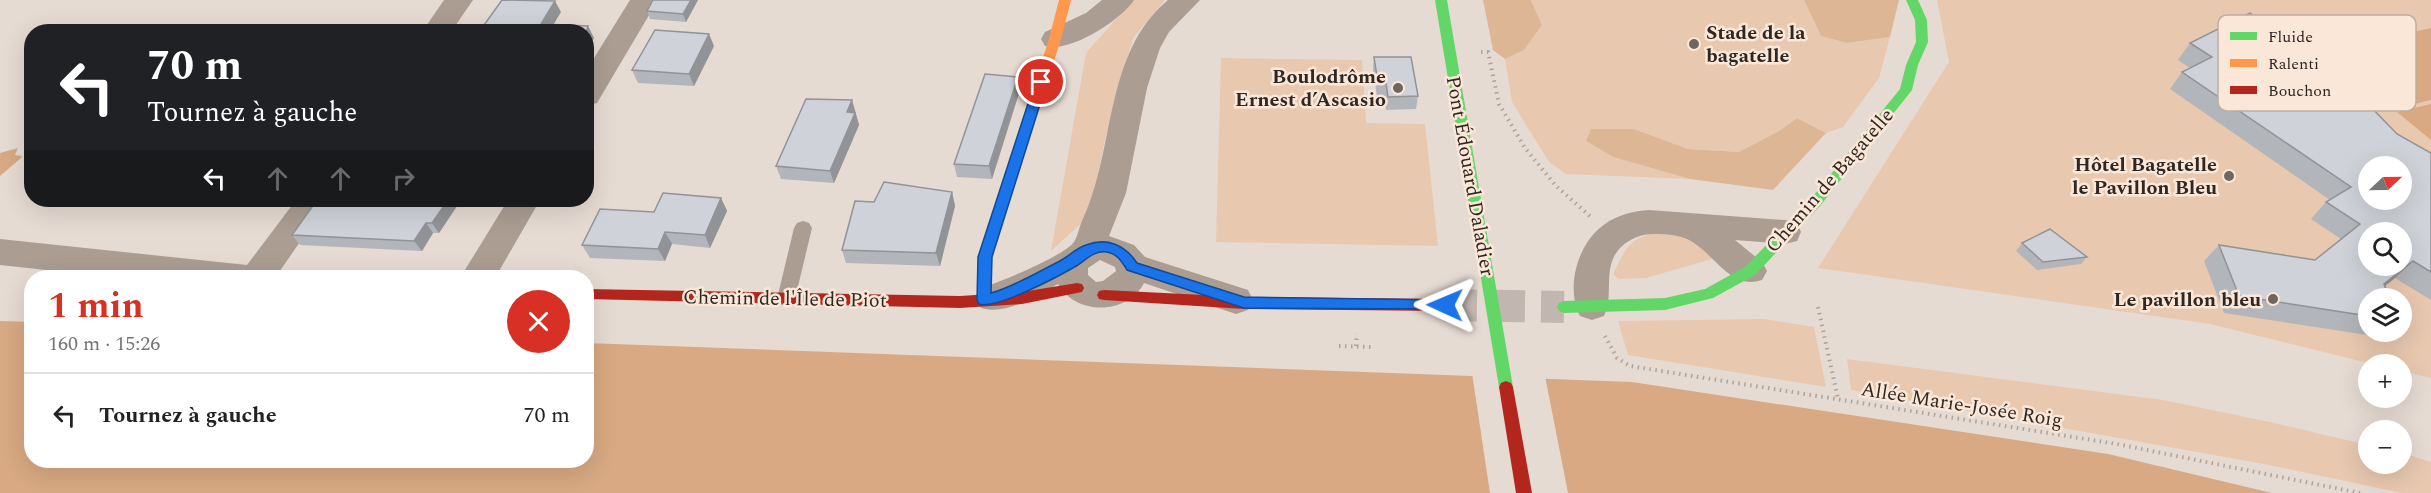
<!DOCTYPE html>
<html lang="fr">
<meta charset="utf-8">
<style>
body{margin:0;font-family:Spectral,serif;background:#f2f2f2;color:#222;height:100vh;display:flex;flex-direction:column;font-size:22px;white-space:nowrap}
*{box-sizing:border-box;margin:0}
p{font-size:20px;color:#767676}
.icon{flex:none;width:33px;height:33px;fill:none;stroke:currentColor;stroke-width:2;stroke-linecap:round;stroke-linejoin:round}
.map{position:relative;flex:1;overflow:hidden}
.sheet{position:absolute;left:24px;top:270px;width:570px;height:198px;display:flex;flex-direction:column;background:#fff;border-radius:24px;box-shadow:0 6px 24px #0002}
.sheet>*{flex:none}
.banner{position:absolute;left:24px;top:24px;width:570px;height:183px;border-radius:24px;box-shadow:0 6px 24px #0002;background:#202124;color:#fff;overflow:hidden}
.needle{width:39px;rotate:68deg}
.controls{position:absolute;left:2358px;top:156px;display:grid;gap:12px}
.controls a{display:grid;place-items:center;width:54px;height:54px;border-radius:50%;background:#fff;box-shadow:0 6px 24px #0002;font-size:30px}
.pin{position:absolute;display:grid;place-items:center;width:51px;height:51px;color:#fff;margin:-26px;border:3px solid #fff;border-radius:50%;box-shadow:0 2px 6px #0007}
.me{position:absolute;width:66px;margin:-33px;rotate:271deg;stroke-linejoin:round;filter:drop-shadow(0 0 4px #0008)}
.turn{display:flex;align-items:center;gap:21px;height:126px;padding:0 24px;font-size:27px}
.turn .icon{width:78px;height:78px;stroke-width:2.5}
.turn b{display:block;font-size:42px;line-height:51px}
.lanes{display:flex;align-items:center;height:57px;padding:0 24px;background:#0003;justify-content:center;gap:30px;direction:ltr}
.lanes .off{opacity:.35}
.round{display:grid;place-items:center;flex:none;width:63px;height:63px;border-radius:32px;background:#f2f2f2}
.summary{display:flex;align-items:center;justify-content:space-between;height:102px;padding:0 24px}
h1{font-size:36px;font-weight:700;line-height:45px;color:#d93025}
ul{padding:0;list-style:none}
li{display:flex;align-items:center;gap:18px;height:84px;padding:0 24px;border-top:2px solid #e0e0e0}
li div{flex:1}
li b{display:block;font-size:22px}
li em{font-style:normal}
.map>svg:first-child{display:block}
.green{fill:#e8c8af;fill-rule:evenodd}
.forest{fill:#ddb696}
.water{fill:#d8a982}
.pier{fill:#e6dbd3}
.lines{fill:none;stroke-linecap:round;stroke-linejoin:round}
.secondary-tunnel{stroke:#c1b7b0;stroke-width:32;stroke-dasharray:32 16;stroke-linecap:butt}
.path{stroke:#aea39b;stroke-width:4;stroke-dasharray:1.5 4.5;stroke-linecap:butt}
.lane{fill:#ab9d92;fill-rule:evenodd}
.street{fill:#ab9d92;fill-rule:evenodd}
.fast{fill:#63d668;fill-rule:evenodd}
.slow{fill:#ff974d;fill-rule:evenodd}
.jam{fill:#b3261e;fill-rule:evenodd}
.wall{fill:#b2b5ba}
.shaded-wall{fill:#919397}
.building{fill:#cfd2d8;stroke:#919397;stroke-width:1.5;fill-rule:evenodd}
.route{fill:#1a73e8;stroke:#114b97;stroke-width:1.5}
.poi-dot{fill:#6f6660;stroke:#fbe7d8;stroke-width:2}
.labels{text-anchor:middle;stroke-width:5;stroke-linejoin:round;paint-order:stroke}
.poi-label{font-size:20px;font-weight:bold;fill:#2f2722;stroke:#fbe7d8;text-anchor:end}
.street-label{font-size:20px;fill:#2f2722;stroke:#fbe7d8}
.key{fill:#fbe7d8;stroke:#beada1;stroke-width:1.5}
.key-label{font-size:16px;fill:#2f2722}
</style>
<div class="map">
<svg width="2431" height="493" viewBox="0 0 2431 493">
<rect width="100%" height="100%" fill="#e6dbd3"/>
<g class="green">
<path d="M1133,0H1165L1133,38L1106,135L1089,216L1051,251L1086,53Z"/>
<path d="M1531,0H1804L1821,36L1847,43L1890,37L1879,78L1843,127L1826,133L1797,118L1781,130L1739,152L1688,149L1634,129L1586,141L1613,157L1690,179L1566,174L1549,162L1512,102L1505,59L1524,50L1542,25Z"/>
<path d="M1937,0H2431V378L2402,371V364H2372L2210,324L1818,268L1949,62ZM2368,166H2402V200H2368ZM2368,232H2402V266H2368ZM2368,298H2402V332H2368Z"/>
<path d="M1221,58L1362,60L1366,123L1425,124L1438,246L1216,242Z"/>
<path d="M1664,231L1687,233L1710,249L1712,259L1646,278L1619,279L1613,274C1628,244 1629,238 1664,231Z"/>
<path d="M1764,319L1814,327L1826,387L1628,355L1618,321Z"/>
<path d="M1847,359L2163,400L2270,422L2368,445V464H2402V453L2431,462V493H2402L2264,464L1851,390Z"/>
</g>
<g class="forest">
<path d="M1483,0H1531L1542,25L1524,50L1505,59L1493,50Z"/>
<path d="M1804,0H1899L1890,37L1847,43L1821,36Z"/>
<path d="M1797,118L1826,133L1773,190L1690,179L1613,157L1586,141L1591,129H1634L1688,149L1739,152L1781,130Z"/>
</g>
<g class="water">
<path d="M2431,28V100L2394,109L2324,52Z"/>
<path d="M2431,104V140L2397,112Z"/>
<path d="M18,148L15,155L22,156L21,158L0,176V153Z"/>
<path d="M0,321L31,322L32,460H586L587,343L1632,382L2108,454L2272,493H0Z"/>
</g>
<path class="pier" d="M1472,373L1545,376L1568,493H1490Z"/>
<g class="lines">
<path class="secondary-tunnel" d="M1445,305L1564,307"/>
<g class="path">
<path d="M1481,52H1488L1499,104L1525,148L1556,186L1590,216"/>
<path d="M1818,307L1838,399"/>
<path d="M1605,336L1617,358L1630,366L2117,444L2360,493"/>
<path d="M1339,346L1372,347"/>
<path d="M1356,346L1357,334"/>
</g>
<path class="lane" d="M803,221L809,223L812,228L795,299L793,304L786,306L779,304L777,299L794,228L797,223Z"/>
<g class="street">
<path d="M444,0H473L451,32H422Z"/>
<path d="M630,0H658L597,103L586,106V71Z"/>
<path d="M1102,0H1134C1120,21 1070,53 1045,46L1041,39L1045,32L1086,13Z"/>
<path d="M1168,0H1200L1169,32L1160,48L1147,88L1126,193L1109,236L1134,245L1145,257L1248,290L1253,300L1248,310L1236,314L1144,283C1127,316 1075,315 1058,284C1036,295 1007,316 981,308L976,298L981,288C1000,282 1064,256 1074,242C1078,236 1079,227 1082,221C1116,150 1103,54 1168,0ZM1100,260L1115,267L1116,271L1103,281L1096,282L1088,275V268Z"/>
<path d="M296,200H329L275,278H120L0,265V239L247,265Z"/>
<path d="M508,200H540L495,278H460Z"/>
<path d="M1649,210L1785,220L1797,223L1801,232L1797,241L1785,244L1735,240L1762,262L1767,271L1762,280C1732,290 1717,258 1694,243C1683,235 1668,234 1654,234C1641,234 1631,238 1621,247C1601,267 1615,294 1604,316L1592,320L1580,316C1565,287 1578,242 1605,224C1617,215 1634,211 1649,210Z"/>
</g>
<g class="fast">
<path d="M1435,0H1447L1513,387L1511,391L1506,393L1501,391L1499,387Z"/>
<path d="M1906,0H1918L1927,20L1928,42L1918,65L1912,90L1820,206L1755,275L1713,298L1665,310L1564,313L1559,311L1557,307L1559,303L1564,301L1665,298L1705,289L1745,267L1810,200L1900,89L1906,65L1916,42L1915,20Z"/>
</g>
<path class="slow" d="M1059,0H1071L1061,39L992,257L991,300L989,304H979L977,300L978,257L1049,39Z"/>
<g class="jam">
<path d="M1077,283L1082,284L1084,288L1082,292L1022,304L960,308L586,299V289L960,296L1022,292Z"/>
<path d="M1104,290L1244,297L1445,299L1450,301L1452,305L1450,309L1445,311L1244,309L1104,300L1099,299L1097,295L1099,291Z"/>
<path d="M1506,381L1511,383L1513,387L1532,493H1516L1499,387L1501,383Z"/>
</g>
</g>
<g class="wall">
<path d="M698,0L686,22L650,19L647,11Z"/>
<path d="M2190,43L2372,108L2397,134L2431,153V300L2395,278L2368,298V332H2386L2380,337L2224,313L2204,261L2219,245L2315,260L2341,239L2311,219L2326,202L2330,200L2170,89L2182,72L2190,68L2178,60Z"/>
<path d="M714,46L694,86L638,83L632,70Z"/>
<path d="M1374,57L1418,96L1416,109L1386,110L1384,96H1377L1373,70Z"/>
<path d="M1018,77L1020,90L992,179L957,177L954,164Z"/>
<path d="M852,100L859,125L834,183L781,179L776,166Z"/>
<path d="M952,192L955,206L940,266L846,263L842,250L874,202Z"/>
<path d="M721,198L727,211L710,248L672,244L665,261L590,258L582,245L654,212Z"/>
<path d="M461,200L439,233H433L422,251L300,245L292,235Z"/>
<path d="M2022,243L2087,257L2081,264L2037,270L2016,251Z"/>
</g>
<g class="shaded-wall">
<path d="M691,0H698L686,22L683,14Z"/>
<path d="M555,1L561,12L549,32L541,24Z"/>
<path d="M588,26L594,38L586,51V32Z"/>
<path d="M709,34L714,46L694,86L689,74Z"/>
<path d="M1018,77L1020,90L992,179L989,166Z"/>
<path d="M2382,99L2366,115L2368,104Z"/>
<path d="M852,100L859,125L834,183L830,171L847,112Z"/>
<path d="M952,192L955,206L940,266L936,253Z"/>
<path d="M721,198L727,211L710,248L705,235Z"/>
<path d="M448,200H461L439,233L432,223Z"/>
<path d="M426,223L433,233L422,251L414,241Z"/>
<path d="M665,232L672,244L665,261L658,249Z"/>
<path d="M2413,261L2395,278L2366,301L2384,284Z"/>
</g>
<g class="building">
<path d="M502,0L555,1L541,24L588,26L586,32H479Z"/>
<path d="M653,0H691L683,14L647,11Z"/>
<path d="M2250,13L2261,21L2279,16L2382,99L2368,104L2397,134L2431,153V272L2413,261L2384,284L2389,298H2368V316L2239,296L2219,245L2315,260L2360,224L2326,202L2351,187L2182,72L2212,57L2190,43ZM2368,166H2402V200H2368ZM2368,232H2402V266H2368Z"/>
<path d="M655,30L709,34L689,74L632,70Z"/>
<path d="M1374,57H1411L1418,96L1388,97L1386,83H1378Z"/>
<path d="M985,74L1018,77L989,166L954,164Z"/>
<path d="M806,99L852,100L847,112L855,113L830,171L776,166Z"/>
<path d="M884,182L952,192L936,253L842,250L855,201L874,202Z"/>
<path d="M663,193L721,198L705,235L665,232L658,249L582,245L600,209L654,212Z"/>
<path d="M317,200H448L432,223H426L414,241L292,235Z"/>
<path d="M2050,229L2087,257L2043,262L2022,243Z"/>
</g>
<path class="route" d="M1041,78L1047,82L992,257L991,293C1015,286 1036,273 1058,262C1068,257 1076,248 1086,245C1107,237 1125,245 1137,263L1244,297L1445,300L1450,301L1452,305L1450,309L1244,308L1127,270C1122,262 1118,254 1107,252C1095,250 1087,259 1078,265C1061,275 996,310 979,304L977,300L978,257L1035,82Z"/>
<g class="poi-dot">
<circle cx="1694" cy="44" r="6"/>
<circle cx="1398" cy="88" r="6"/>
<circle cx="2229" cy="176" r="6"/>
<circle cx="2273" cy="299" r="6"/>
</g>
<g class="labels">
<g class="poi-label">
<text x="1706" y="39" text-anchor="start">Stade de la<tspan x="1706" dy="23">bagatelle</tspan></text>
<text x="1386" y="83">Boulodrôme<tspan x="1386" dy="23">Ernest d’Ascasio</tspan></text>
<text x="2217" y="171">Hôtel Bagatelle<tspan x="2217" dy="23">le Pavillon Bleu</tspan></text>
<text x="2261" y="306">Le pavillon bleu</text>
</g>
<g class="street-label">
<text transform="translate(1471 176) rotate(80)" y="7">Pont Édouard Daladier</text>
<text transform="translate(1829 180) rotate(-49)" y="7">Chemin de Bagatelle</text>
<text transform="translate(785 298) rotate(1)" y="7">Chemin de l'Île de Piot</text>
<text transform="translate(1962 404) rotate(9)" y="7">Allée Marie-Josée Roig</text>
</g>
</g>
<rect x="2218" y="15" width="198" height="96" rx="9" class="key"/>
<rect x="2230" y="32" width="27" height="8" fill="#63d668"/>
<rect x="2230" y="59" width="27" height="8" fill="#ff974d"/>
<rect x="2230" y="86" width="27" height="8" fill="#b3261e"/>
<g class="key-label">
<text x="2268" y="42">Fluide</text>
<text x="2268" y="69">Ralenti</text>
<text x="2268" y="96">Bouchon</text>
</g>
</svg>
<div class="controls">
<a><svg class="needle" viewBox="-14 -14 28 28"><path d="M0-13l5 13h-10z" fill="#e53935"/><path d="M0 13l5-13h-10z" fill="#767676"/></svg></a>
<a><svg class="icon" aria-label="search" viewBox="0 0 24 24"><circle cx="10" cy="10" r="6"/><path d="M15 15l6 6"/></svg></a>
<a><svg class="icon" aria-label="layers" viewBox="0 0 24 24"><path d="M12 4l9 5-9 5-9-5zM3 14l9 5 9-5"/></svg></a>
<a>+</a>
<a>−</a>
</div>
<div class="pin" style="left:1041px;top:82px;background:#d93025"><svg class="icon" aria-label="arrive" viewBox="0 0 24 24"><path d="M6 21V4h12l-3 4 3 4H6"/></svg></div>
<svg class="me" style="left:1445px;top:305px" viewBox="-20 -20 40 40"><path d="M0-17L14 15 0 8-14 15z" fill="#1a73e8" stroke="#fff" stroke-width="4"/></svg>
<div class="banner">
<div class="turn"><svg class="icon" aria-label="left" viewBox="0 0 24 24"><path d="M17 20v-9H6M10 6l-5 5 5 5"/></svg><div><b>70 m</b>Tournez à gauche</div></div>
<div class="lanes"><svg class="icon" aria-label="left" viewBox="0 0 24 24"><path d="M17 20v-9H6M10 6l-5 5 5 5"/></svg><svg class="icon off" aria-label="ahead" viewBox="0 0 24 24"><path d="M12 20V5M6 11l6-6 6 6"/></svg><svg class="icon off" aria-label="ahead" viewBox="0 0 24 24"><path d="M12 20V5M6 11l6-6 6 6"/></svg><svg class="icon off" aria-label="right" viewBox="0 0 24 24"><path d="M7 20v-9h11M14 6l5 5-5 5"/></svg></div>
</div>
<section class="sheet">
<div class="summary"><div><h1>1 min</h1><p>160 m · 15:26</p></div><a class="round" style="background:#d93025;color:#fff"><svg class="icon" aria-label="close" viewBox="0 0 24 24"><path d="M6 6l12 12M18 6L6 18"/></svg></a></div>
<ul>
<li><svg class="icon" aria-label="left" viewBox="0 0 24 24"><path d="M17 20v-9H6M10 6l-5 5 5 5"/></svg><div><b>Tournez à gauche</b></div><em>70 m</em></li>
</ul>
</section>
</div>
